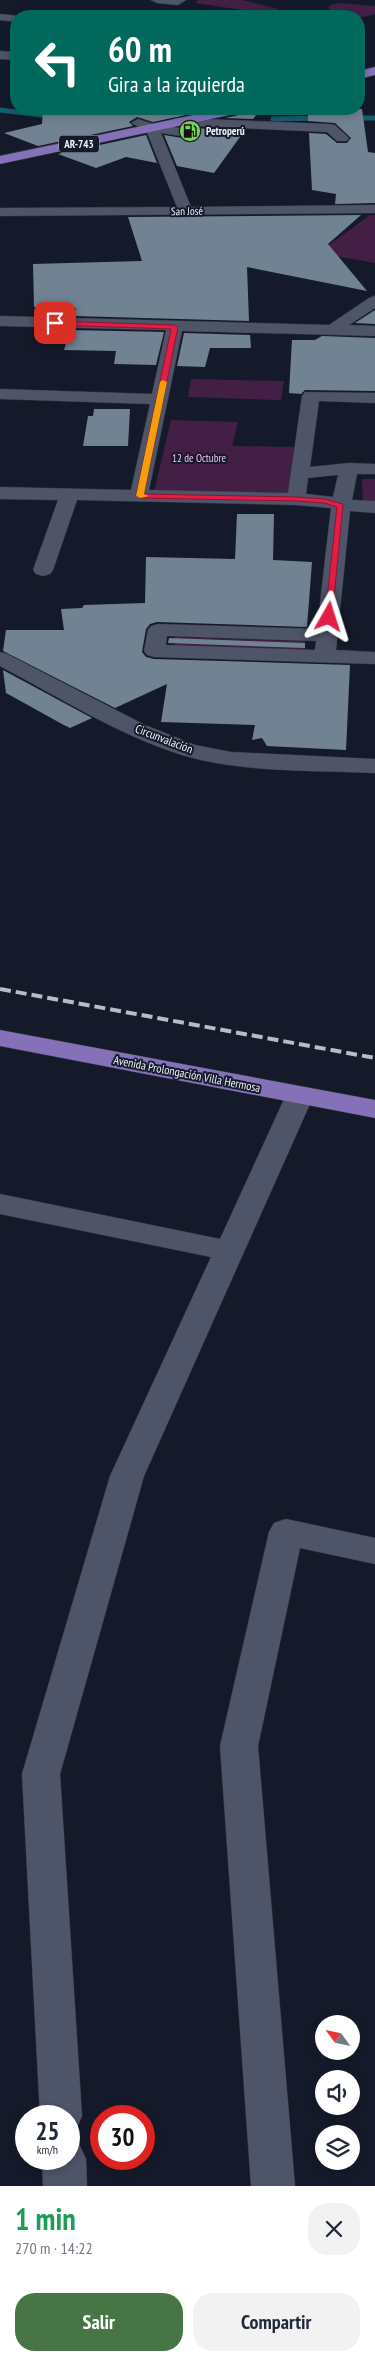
<!DOCTYPE html>
<html lang="es">
<meta charset="utf-8">
<style>
body{margin:0;font-family:"PT Sans Narrow",sans-serif;background:#f2f2f3;color:#1f2937;height:100vh;display:flex;flex-direction:column;font-size:19px;white-space:nowrap}
*{box-sizing:border-box;margin:0}
p{font-size:16px;color:#747a83}
.icon{flex:none;width:28px;height:28px;fill:none;stroke:currentColor;stroke-width:2;stroke-linecap:round;stroke-linejoin:round}
.map{position:relative;height:2186px;overflow:hidden}
.drawer{display:flex;flex-direction:column;background:#fff;flex:1}
.drawer>*{flex:none}
.top-card{position:absolute;left:10px;top:10px;width:355px;height:105px;border-radius:20px;box-shadow:0 2px 8px #0003;background:#00695c;color:#fff;overflow:hidden}
.needle{width:32px;rotate:303deg}
.buttons{position:absolute;left:315px;top:2015px;display:grid;gap:10px}
.buttons a{display:grid;place-items:center;width:45px;height:45px;border-radius:50%;background:#fff;box-shadow:0 2px 8px #0003;font-size:25px}
.speed{position:absolute;left:15px;top:2105px;display:flex;gap:10px;font-size:25px;font-weight:700;text-align:center}
.speed>*{display:grid;place-content:center;width:65px;height:65px;border-radius:50%;background:#fff;box-shadow:0 2px 8px #0003;line-height:1}
.speed small{font-size:12px;font-weight:400}
.speed .limit{border:8px solid #d22;background:#fff;color:#111}
.pin{position:absolute;display:grid;place-items:center;width:42px;height:42px;color:#fff;margin:-21px;border-radius:10px;box-shadow:0 2px 8px #0006}
.me{position:absolute;width:55px;margin:-28px;rotate:6deg;stroke-linejoin:round;filter:drop-shadow(0 0 4px #0008)}
.turn{display:flex;align-items:center;gap:18px;height:105px;padding:0 15px;font-size:22px}
.turn .icon{width:65px;height:65px;stroke-width:2.5}
.turn b{display:block;font-size:35px;line-height:42px}
.round{display:grid;place-items:center;flex:none;width:52px;height:52px;border-radius:20px;background:#f2f2f3}
.overview{display:flex;align-items:center;justify-content:space-between;height:85px;padding:0 15px}
h1{font-size:30px;font-weight:800;line-height:38px;color:#1e9e55}
.cta{display:flex;gap:10px;margin-top:auto;padding:10px 15px}
.cta a{flex:1;height:58px;border-radius:20px;background:#487545;color:#fff;font-size:20px;font-weight:800;line-height:58px;text-align:center}
.cta a+a{background:#f2f2f3;color:#1f2937}
.map>svg:first-child{display:block}
.green{fill:#431f45}
.lines{fill:none;stroke-linecap:round;stroke-linejoin:round}
.stream{stroke:#155e6f;stroke-width:5}
.building{fill:#718393}
.minor-casing{stroke:#333541;stroke-width:1}
.major-casing{stroke:#333541;stroke-width:1}
.minor{fill:#4f5568;fill-rule:evenodd}
.major{fill:#8471b8;fill-rule:evenodd}
.rail{stroke:#b9bcc7;stroke-width:4;stroke-dasharray:11 5;stroke-linecap:butt}
.route{fill:#e11d48;stroke:#92132f}
.slow{fill:#f59e0b}
.labels{text-anchor:middle;stroke-width:4;stroke-linejoin:round;paint-order:stroke}
.far-poi-label{font-size:11px;font-weight:bold;fill:#f1f4fd;stroke:#151a2a;text-anchor:start}
.shield{fill:#151a2a;stroke:#afb3be;stroke-width:1}
.shield-label{font-size:11px;font-weight:bold;fill:#f1f4fd}
.far-street-label{font-size:11px;fill:#f1f4fd;stroke:#151a2a}
.far-park-label{font-size:11px;fill:#f3c0f5;stroke:#151a2a}
.street-label{font-size:12px;fill:#f1f4fd;stroke:#151a2a}
</style>
<div class="map">
<svg width="375" height="2186" viewBox="0 0 375 2186">
<rect width="100%" height="100%" fill="#151a2a"/>
<g class="green">
<path d="M198,0H242L279,9L267,14L195,3Z"/>
<path d="M340,3L375,6V14L359,18V16L333,12L328,8L330,5Z"/>
<path d="M370,215H375V263L318,253Z"/>
<path d="M191,379L284,381L281,400L188,397Z"/>
<path d="M171,420L238,422L232,446L296,447L289,494L154,492Z"/>
<path d="M362,479H375V505L363,504Z"/>
<path d="M175,637L305,641V650L174,645Z"/>
</g>
<g class="lines">
<g class="stream">
<path d="M0,110L58,117"/>
<path d="M348,118H375"/>
<path d="M273,119L322,118"/>
</g>
</g>
<g class="building">
<path d="M43,109H214L153,122L137,117L129,122L133,126L38,146L4,133L42,124Z"/>
<path d="M247,109H261L253,119L225,118L239,115Z"/>
<path d="M308,109H362L368,152L375,153V203L335,204L336,194L312,190L309,133L326,134L337,143H347L351,138L335,123L308,121Z"/>
<path d="M187,128L245,130L214,173L177,166L164,135L182,138L190,132Z"/>
<path d="M146,135L157,163L126,157L96,168L58,154Z"/>
<path d="M361,215L328,244L367,291L247,267L249,321L74,316L76,308L34,307L33,264L142,261L128,217Z"/>
<path d="M375,310V324L355,323Z"/>
<path d="M70,330L164,332L156,365L114,364L116,351L64,350Z"/>
<path d="M184,333L250,335L251,348H210L205,367L177,366Z"/>
<path d="M322,336L375,338V391L305,390L301,394L289,393L292,340H315Z"/>
<path d="M94,409H130L128,446H83L88,416H93Z"/>
<path d="M237,514H274L273,560L312,562L307,627L157,622L150,624L146,629L142,652L146,657L154,659L350,665L346,750L267,746L262,738L252,740L255,725L161,722L167,684L115,708L3,651L6,630H64L61,609L82,608L84,605L145,603L146,557L235,559Z"/>
<path d="M169,638L305,643V648L168,643Z"/>
<path d="M3,670L66,704L92,718L70,728L62,724L6,693Z"/>
</g>
<g class="lines">
<g class="minor-casing">
<g id="minor">
<path d="M151,0H186L178,5L157,3Z"/>
<path d="M0,14L19,16H16V22L0,20Z"/>
<path d="M0,51L16,52V60L0,59Z"/>
<path d="M178,118L330,124L335,125L349,138L347,141H337L327,132L173,125L171,122L173,119Z"/>
<path d="M138,119L154,124L186,129L188,132L181,136L161,133L191,207L375,205V213L0,216V208L177,207L146,130L131,123Z"/>
<path d="M375,296V308L349,325L375,326V336L182,331L149,490L288,493L302,396L305,392L375,393V403L319,401L310,467L349,463L375,464V474H357L352,500L375,501V513L350,511L336,650L375,652V664L154,657L147,655L144,651L148,630L151,626L158,624L317,629L331,508L296,505L77,500L53,570L50,574L43,576L36,574L33,570L58,500L0,499V487L131,490L150,404L0,399V389L152,394L166,330L0,326V316L329,325L369,298ZM338,475L333,497L306,494L308,478ZM167,636L316,641L315,650L166,645Z"/>
<path d="M0,652L7,654L145,725L195,745L231,752L375,759V773C312,770 242,773 182,755C118,735 59,697 0,666Z"/>
<path d="M300,1087L310,1089L314,1095L144,1476L60,1774L82,2116L76,2130L69,2133V2116H40L22,1774L110,1476L211,1257L0,1214V1194L220,1239L286,1095L290,1089Z"/>
<path d="M286,1519L375,1538V1564L300,1548L258,1746L295,2186H251L220,1746L269,1532L274,1523Z"/>
<path d="M69,2140L79,2144L86,2159L87,2186H43L42,2159H69Z"/>
</g>
</g>
<g class="major-casing">
<g id="major">
<path d="M375,67V75L359,79V71Z"/>
<path d="M222,109H245L239,113L0,164V156Z"/>
<path d="M0,1030L375,1100V1118L0,1046Z"/>
</g>
</g>
<use href="#minor" class="minor"/>
<use href="#major" class="major"/>
<path class="rail" d="M0,989L375,1058"/>
</g>
<path class="route" d="M55,321L175,325L178,327L144,494L296,497L325,499L343,504L332,619L325,617L337,507L324,503L296,501L140,498L136,496L171,329L53,325Z"/>
<path class="slow" d="M163,380L167,382L144,494L149,496L140,498L136,496L160,382Z"/>
<defs>
<g id="fuel-disc" transform="scale(1.125)"><circle r="9.5" fill="#7ad157" stroke="#151a2a"/><path d="M-5.5-6h7V0h2V4h1.3V-2.5L3-4.5l.8-.8L6-3V5H2.5V1h-1V6h-7ZM-4.2-4.7v3.2H.2V-4.7Z" fill="#111"/></g>
</defs>
<g fill-rule="evenodd">
<use href="#fuel-disc" x="190" y="131"/>
</g>
<g class="labels">
<g class="far-poi-label">
<text x="206" y="135">Petroperú</text>
</g>
<rect class="shield" x="59" y="135.5" width="40" height="17" rx="4"/>
<g class="shield-label">
<text x="79" y="148">AR-743</text>
</g>
<g class="far-street-label">
<text transform="translate(187 211) rotate(-1)" y="4">San José</text>
</g>
<g class="far-park-label">
<text x="199" y="462">12 de Octubre</text>
</g>
<g class="street-label">
<text transform="translate(164 739) rotate(21)" y="4">Circunvalación</text>
<text transform="translate(187 1074) rotate(11)" y="4">Avenida Prolongación Villa Hermosa</text>
</g>
</g>
</svg>
<div class="buttons">
<a><svg class="needle" viewBox="-14 -14 28 28"><path d="M0-13l5 13h-10z" fill="#e53935"/><path d="M0 13l5-13h-10z" fill="#747a83"/></svg></a>
<a><svg class="icon" aria-label="sound" viewBox="0 0 24 24"><path d="M4 9h4l5-4v14l-5-4H4zM17 9q2 3 0 6"/></svg></a>
<a><svg class="icon" aria-label="layers" viewBox="0 0 24 24"><path d="M12 4l9 5-9 5-9-5zM3 14l9 5 9-5"/></svg></a>
</div>
<div class="speed"><div>25<small>km/h</small></div><div class="limit">30</div></div>
<div class="pin" style="left:55px;top:323px;background:#d93025"><svg class="icon" aria-label="arrive" viewBox="0 0 24 24"><path d="M6 21V4h12l-3 4 3 4H6"/></svg></div>
<svg class="me" style="left:329px;top:617px" viewBox="-20 -20 40 40"><path d="M0-17L14 15 0 8-14 15z" fill="#e11d48" stroke="#fff" stroke-width="4"/></svg>
<div class="top-card">
<div class="turn"><svg class="icon" aria-label="left" viewBox="0 0 24 24"><path d="M17 20v-9H6M10 6l-5 5 5 5"/></svg><div><b>60 m</b>Gira a la izquierda</div></div>
</div>
</div>
<section class="drawer">
<div class="overview"><div><h1>1 min</h1><p>270 m · 14:22</p></div><a class="round"><svg class="icon" aria-label="close" viewBox="0 0 24 24"><path d="M6 6l12 12M18 6L6 18"/></svg></a></div>
<div class="cta"><a>Salir</a><a>Compartir</a></div>
</section>
